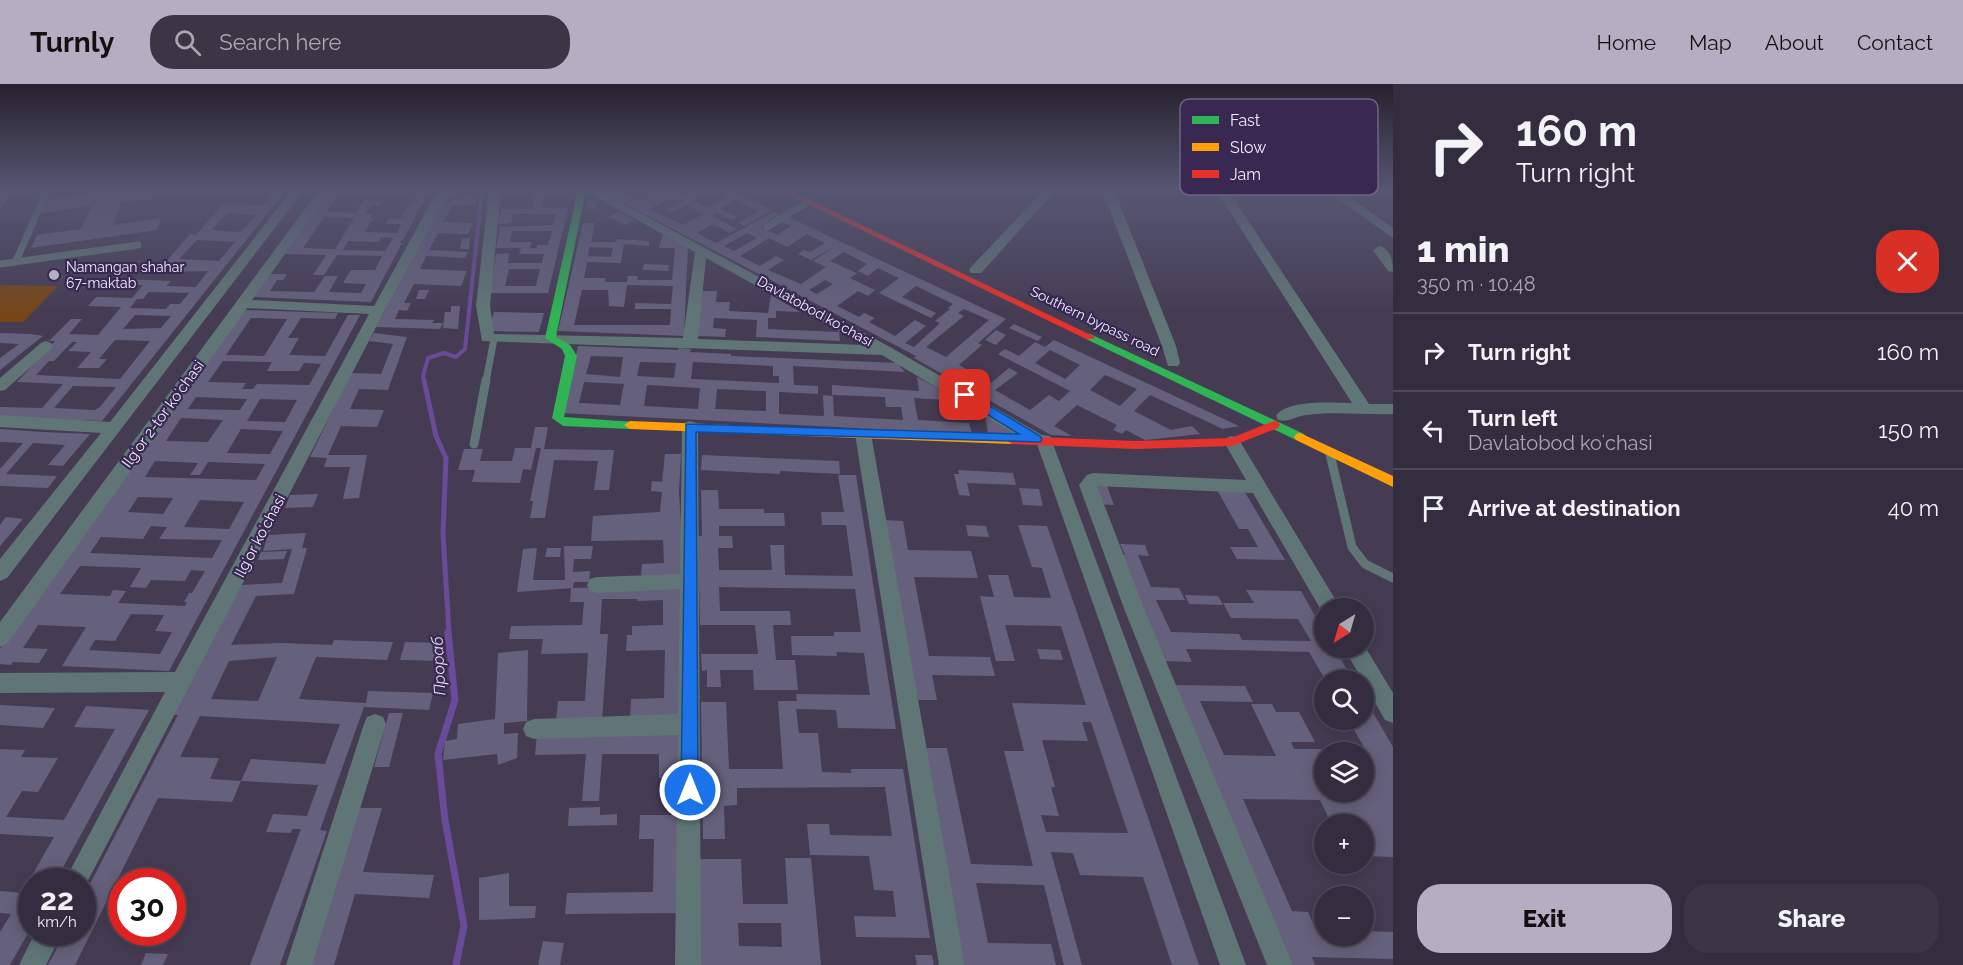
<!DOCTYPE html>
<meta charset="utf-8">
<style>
body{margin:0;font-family:Raleway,sans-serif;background:#3c3546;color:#f1f3f6;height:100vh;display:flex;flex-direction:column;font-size:22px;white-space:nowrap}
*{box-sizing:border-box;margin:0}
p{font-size:20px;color:#a9a8b0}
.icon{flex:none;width:33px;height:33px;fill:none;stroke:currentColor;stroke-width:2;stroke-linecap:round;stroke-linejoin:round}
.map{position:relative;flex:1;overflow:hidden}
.side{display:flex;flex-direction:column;background:#342d3f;width:570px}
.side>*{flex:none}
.banner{background:#342d3f;color:#f1f3f6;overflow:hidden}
.needle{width:39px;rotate:217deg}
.controls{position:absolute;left:1314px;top:514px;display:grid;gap:12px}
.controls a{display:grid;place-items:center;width:60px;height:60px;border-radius:50%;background:#342d3f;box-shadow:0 3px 15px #0003,0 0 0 2px #4e4959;font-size:30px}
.speed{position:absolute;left:18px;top:784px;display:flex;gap:12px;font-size:30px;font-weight:700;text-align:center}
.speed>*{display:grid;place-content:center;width:78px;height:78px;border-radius:50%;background:#342d3f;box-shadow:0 3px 15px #0003,0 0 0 2px #4e4959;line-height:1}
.speed small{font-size:15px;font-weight:400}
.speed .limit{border:9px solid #d22;background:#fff;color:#111}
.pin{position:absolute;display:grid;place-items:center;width:51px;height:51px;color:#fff;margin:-26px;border-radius:12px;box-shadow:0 3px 9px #0006}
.me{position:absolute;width:66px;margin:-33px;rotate:0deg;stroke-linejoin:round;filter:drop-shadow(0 0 4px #0008)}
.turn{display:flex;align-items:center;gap:21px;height:126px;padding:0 24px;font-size:27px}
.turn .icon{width:78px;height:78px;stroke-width:2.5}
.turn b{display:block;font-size:42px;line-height:51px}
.round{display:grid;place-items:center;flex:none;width:63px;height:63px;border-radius:24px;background:#3c3546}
.overview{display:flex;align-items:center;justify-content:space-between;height:102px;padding:0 24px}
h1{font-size:36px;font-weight:800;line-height:45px}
.primary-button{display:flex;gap:12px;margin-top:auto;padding:12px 24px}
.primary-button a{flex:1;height:69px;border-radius:24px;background:#b5aec2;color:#111;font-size:24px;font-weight:800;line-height:69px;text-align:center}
.primary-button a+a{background:#3c3546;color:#f1f3f6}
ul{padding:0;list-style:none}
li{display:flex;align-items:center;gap:18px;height:78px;padding:0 24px;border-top:2px solid #4e4959}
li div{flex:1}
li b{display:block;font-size:22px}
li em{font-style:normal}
header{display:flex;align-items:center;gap:36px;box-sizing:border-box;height:84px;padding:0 30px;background:#b5aec2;color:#111}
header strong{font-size:28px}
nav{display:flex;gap:33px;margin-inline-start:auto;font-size:21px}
.search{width:420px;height:54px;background:#3c3546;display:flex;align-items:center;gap:15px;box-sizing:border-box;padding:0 21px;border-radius:24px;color:#a9a8b0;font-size:22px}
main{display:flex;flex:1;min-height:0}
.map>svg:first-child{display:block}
.green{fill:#764619}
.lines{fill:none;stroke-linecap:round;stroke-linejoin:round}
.stream-far2{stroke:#694b99;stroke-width:4}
.stream-far1{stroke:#694b99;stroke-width:5}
.stream{stroke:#694b99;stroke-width:7}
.building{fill:#65617c;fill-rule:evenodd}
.lane-far1{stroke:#607676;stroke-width:7}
.lane{stroke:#607676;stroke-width:9}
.street{fill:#607676;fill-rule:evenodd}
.fast{fill:#30b455;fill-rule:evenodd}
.slow{fill:#ff9f0a;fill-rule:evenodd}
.jam{fill:#e5322d;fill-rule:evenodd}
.route{fill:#1a73e8;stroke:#114b97;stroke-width:1.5}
.poi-dot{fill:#b5aec2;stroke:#382852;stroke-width:2}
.labels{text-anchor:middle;stroke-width:4.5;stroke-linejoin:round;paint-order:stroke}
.far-poi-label{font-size:14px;fill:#f1ecfd;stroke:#382852;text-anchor:start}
.far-street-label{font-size:14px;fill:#f1ecfd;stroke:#382852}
.street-label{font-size:15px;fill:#f1ecfd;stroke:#382852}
.water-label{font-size:16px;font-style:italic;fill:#e3dcf3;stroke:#382852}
.key{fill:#382852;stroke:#706385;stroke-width:1.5}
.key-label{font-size:16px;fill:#f1ecfd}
</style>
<header>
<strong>Turnly</strong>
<div class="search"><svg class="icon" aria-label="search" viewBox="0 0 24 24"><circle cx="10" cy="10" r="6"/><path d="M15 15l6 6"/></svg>Search here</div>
<nav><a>Home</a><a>Map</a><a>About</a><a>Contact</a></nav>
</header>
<main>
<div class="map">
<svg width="1393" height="881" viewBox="0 0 1393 881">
<rect width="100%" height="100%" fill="#453c54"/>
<path class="green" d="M0,201L58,202L23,238H0Z"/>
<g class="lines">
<path class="stream-far2" d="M424,297L423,292L428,274L444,269L456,273L465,265L482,106"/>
<path class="stream-far1" d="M424,296L436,352L446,374L443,450L449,549"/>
<path class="stream" d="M448,548L455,616L438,670L445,736L464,842L456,881"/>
</g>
<g class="building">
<path d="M121,106H171L170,112L121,118L113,141L161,134L157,146L31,164L37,151L81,145L91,122L41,129L48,115Z"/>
<path d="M275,106H286L102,337L0,333V323L42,324L63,300L17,298L55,257H49L71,235H82L69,250L98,251L121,223L88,222L96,213L132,214L143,201H138L134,206L114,205L123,195L171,197L166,202L196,203L208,187L170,188L177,180H164L190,150L196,151L223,120L263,121ZM227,129L256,131L241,148L211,146ZM197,156L235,158L219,177L179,175ZM149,208L189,209L180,220H170L166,225L130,224L137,215H143ZM135,231L171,232L161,244L123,245ZM115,256L150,257L120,295L36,291L49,277H54L72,258H77L68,267L91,268L77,284H99L107,275H99ZM73,302L116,303L100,323L95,326L54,324Z"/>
<path d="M330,106H341L326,128L356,129L364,116L383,117L380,121H371L365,130H373L370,134H374L364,148L397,149L401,140H386L389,134L400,135L410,118H414L421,106H429L404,154L399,159H402L371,218L254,213L270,190H287L283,196H277L270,207L314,208L325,192H338L329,208L361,209L366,200L343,199L347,192L351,186H375L382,172L337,171L324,191H313L326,171L285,170ZM324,133L354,134L335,165L303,164ZM381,153L393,154L385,167L343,166L348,157L379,158Z"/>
<path d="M448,106H459L454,115H444Z"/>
<path d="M504,106H543V124H568L548,209H490L496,170L509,169L508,179H542L544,170H519L521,164H496L500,143L553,141L556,130H513L511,139L498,140L501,125H533L534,108L503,110ZM512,147H552L548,161H537V164H530L532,158H510ZM509,185H540L536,202H505Z"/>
<path d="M598,106H617L637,117L659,106H669L684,113L700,106L708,109L693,117L707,124L729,112L714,106H730L773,126L744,142L738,139L759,127L735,116L720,125L737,133L731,136L717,129L712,132L737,145L730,149L713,140L697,149L716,159L774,128L782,132L778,134L774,133L761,143L777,151L791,142L781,138L788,133L1006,235L978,259L982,261L959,281L991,299L1009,284L1018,289L995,306L1030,326L1049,311L1059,317L1070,307L998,270L1005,265L1019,272L1035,258L1045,263L1054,256L1239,342L1223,345L1150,311L1134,327L1171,346L1192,342L1200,350L1145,356L1126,346L1122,350L1113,346L1117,341L1077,321L1054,342L1072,352L1051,351L914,274L916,272ZM671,114L680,118L666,126L672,128L686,121L704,130L683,141L649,125ZM747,149L757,154L734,167L724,162ZM807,150L825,159L810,168L804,166L798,170L811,176L834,163L813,177L826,183L801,200L768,186L784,176L776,172L760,182L740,172L769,154L787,163ZM844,168L867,180L858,187L868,192L878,184L899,194L879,209L931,234L936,229L902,213L916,202L953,220L948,224L950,225L935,237L940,239L914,263L905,259L926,242L915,236L895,252L869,238L875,234L864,229L859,233L837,222L858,207L868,212L875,206L850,194L857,189L830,177ZM825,196L833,200L817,210L809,206ZM964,225L989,236L946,273L926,263L964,232L958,229ZM1050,266L1080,281L1065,295L1035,279ZM1105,291L1112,294L1137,305L1120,322L1090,306Z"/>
<path d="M14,108L0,125V109Z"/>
<path d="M477,111L475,121L452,122L443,138L473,139L468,150L438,149L429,166L468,168L465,174L426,172L420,185L467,187L461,202L414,200L404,219H411L407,227L399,226L395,235L434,236L432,239H443L440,245L376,243L442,117L457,116L458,112Z"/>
<path d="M588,114L597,119L596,125H586Z"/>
<path d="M618,128L634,136L625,141L609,133Z"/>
<path d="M583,139H595L591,158H615L616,155L649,157V162L624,160L621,179L587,178L584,194H606L605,198H627L628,192H638L637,196H672L675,164H659L663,150L688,162L684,252L558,247ZM589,163L613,164L611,173L588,172ZM627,201L673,202L671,220L635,219V225H671L670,241H574L582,206H608L609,222L624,223Z"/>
<path d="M470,154L469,165H460L462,155Z"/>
<path d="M644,180L669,181L668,187L643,186Z"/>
<path d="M419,206H429L425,215H416Z"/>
<path d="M701,207H717L716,218H730L729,227L768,229L771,211L800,228L776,227V234H768V245L839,248L840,257L756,253L757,236L714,234L713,244L726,245L725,253L698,252Z"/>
<path d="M451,222H460L458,245L443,244L445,228H451Z"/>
<path d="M244,226L338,229L335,235L301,234L288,254H299L289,271L325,272L348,231H360L169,587L62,582L86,543L38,541L23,564L48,565L39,579L13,578L11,581L0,580V565ZM251,234L287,235L264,272L226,271ZM223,277L272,278L267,287H299L304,279L321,280L309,301L257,300L253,305H242L246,299L208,298ZM196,313L247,315L240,326L188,325ZM260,315L297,316L285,338L247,337ZM181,334L223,336L208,358L166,357ZM241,345L283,347L270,370L227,369ZM155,377L198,379L190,391H200L208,378L265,380L256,396L145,393ZM138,413L173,414L163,430L128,428ZM200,416L244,418L229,445L184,443ZM151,442L167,443L159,455L222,456L212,474L90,469L101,453L143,455ZM80,482L141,484L130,503L146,504L151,496L185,497L191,486L205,487L192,509H189L184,518H187L185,522L118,519L126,507L113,506L110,512L60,510ZM131,530L164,531L155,547L172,548L160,570L89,566L95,556L115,557Z"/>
<path d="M494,228L544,229L539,248L488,247Z"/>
<path d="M1014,240L1042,253L1038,257L1009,244Z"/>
<path d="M996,246L1006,251L996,261L985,256Z"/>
<path d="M0,249L31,250L43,252L0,286V274L19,260L0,259Z"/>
<path d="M374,249L407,253L388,306L359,305L350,325L384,326L377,343L341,342L328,371H367L359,414L343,415L350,383H324L327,374L310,373L351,289L381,290L393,260L369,257Z"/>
<path d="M578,262L678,266V264L691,265L690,268L731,270V272L897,279L905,288L793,282L794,301L818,302V310L779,308V330L824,332L823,311L833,312L834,332L903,336L901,323H886L885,313L832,311V301L919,307L917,293L962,317L914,314L918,336L969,339L972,350L562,329ZM591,272L623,273L620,293L586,290ZM640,278L676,279L674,294L637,292ZM693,278L773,282V292H779V299L691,295ZM584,298L624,300L620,321L579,319ZM647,301L700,304L698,325L644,322ZM717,305L766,307V327L715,325Z"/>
<path d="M985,331L1021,351L988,349Z"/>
<path d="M535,343H548L544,365L614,366L609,406H594L598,377L554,376L545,434H530L533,417H530L541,364H536L531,386L523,385L520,399L472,398L475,386H458L464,365H483L480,377H512L515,364H531Z"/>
<path d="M0,345L43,348L90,350L63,382L48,381L65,361L33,359L6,390L57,392L48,404L0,402V385L23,359L0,358Z"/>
<path d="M665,370H681L679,408L684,492L641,493L642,480L664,479L663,456L591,457L593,432L660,428L662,408L651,407L652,397L662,398Z"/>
<path d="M702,371L839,377L840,390L780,387V390L701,386Z"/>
<path d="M958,386L1013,389L1016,401L967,399L970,412L959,411L954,390H959Z"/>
<path d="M838,391H856L896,645L838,644L836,626L796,625L799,649H818L822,688L851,689V685H903L930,854L856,853L854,832L896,833L893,807L874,806L869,772L810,771L807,740H829L830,751L892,752L885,703L737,704V721L724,722L725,755H703L701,618H726L729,685H783L778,617H797L796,610L870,611L864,569L836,568L837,572L792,571L791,552H834V548H861L855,505L719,503L720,527H790L791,541H773L776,576H795L798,606H754L753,586H720L721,603H707V586L702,587L701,570H758L755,541H700L698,452H702L701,406H718L719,425H764V429H784L785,442H719V452H732L733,464H718L719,486H772L770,461H784L785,491L853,492L846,441H822L821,428H844Z"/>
<path d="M1092,401L1107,402L1114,421L1099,420Z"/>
<path d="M1019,404L1039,405L1043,422L1023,421Z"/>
<path d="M1216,404L1243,405L1285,476L1237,475L1230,463H1258L1248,445H1239Z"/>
<path d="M318,410L313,423L285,424L290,411Z"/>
<path d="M6,433L23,435L0,462V441Z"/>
<path d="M882,436L903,437L908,466L971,467L978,494L914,493L929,572L990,573L995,592L932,591L937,616H914Z"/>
<path d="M966,441L986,442L989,453L968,452Z"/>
<path d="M1018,441L1047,442L1199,881H1172L1143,793L1080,791L1073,769L1051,768L1082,881H1064L1044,801L976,799L988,859L1051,860L1056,881H965L925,664H947L971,780L1033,782L1004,667H1024L1012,619L1086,621L1061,542L1005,541L1015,577H996L980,512L994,513L988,491H1008L1014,513L1051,514L1042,484L1032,483ZM1082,638H1091L1128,749L1046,748L1041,731L1059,732L1051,703H1055L1042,656L1088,657Z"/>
<path d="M306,449L302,464H307L294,510L256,512L231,561L283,559L332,561L334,556L393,558L387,576L316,573L299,615L366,619L368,607L433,609L429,626L364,623L320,746L327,747L280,881H250L301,745H292L291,749L266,748L273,730L307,732L318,701L241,697L251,675L325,680L340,640L200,632L180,673L219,674L210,695L241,697L232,718L158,714L75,881H48L65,849H82V815L178,631H173L240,501L282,499L292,465L263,467L268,451ZM277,573L258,617L211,615L229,577Z"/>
<path d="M1120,460L1145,461L1149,472L1138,471L1151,503L1179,504L1185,516H1156L1171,548L1239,550L1242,556L1311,557L1298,535L1231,534L1223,519H1254L1246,506L1301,507L1324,548V564H1334L1354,597H1326L1309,568L1186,565L1192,578L1162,577L1118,471H1125Z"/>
<path d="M564,462H593L591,475H574L573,488L590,487L589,498H574L573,504L517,508L523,465L537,464L533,496H565Z"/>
<path d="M547,464H561L560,473H545Z"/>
<path d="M287,467L284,475L258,476L261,468Z"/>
<path d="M683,502L684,636L630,637L631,615L664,614L665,566L626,567L627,551H632V542L663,541V516L637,517V515H602L600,550H608L602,637H556L558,617H585L588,569L541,570L543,555H509L511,542L582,541L584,518H570L571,504Z"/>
<path d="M1185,511L1218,512L1223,521L1189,520Z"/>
<path d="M405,558L444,559L439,577L400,576Z"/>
<path d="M1037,565L1060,566L1063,576L1040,575Z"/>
<path d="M528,566L527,637L504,639V650L518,649L517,674L498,681L497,670L443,676L445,657L457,655L458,640L495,635L498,569Z"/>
<path d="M1171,601L1245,602L1253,618L1200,617L1224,671L1276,672L1251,620H1272L1276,628H1299L1315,658H1291L1294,665H1365L1354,646H1333L1328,636H1364V613L1393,663V773L1364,772V741H1332L1320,716L1243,715L1292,827L1308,828L1316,846L1324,847V852H1364V847L1393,848V875L1312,873L1315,881H1288ZM1324,669H1364V708H1324Z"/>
<path d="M0,621L55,624L43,644L0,641Z"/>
<path d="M86,622L149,626L55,798H32V842L10,881H0V848L11,830L0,829V807L22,809L54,753L0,750V665L25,666L21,673L58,674L38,708L22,707L6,733L64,736L115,645L74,643Z"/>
<path d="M389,629H403L389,683H374Z"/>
<path d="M681,648V694H659V670H602L599,717H582L586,670L535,671L537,650Z"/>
<path d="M600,723V731L617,730V741L568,742L569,724Z"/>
<path d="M358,724H382L363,788L434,791L429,814L355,810L334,881H309Z"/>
<path d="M640,731H679L680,829L565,830L567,809L653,808L654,755H639Z"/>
<path d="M785,774H811L821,881H700V775H741L743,820H788ZM738,839H781L782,863L739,862Z"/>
<path d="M509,789V822H536L535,834L479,836V794Z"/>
<path d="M543,857L564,859L560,881H538Z"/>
<path d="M146,869L168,870L163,881H141Z"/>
<path d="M915,871H932L934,881H917Z"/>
</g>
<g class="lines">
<g class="lane-far1">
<path d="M767,143L808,118"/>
<path d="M16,177L47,106"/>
<path d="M0,180L138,161"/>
<path d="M486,297L494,255"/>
</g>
<g class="lane">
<path d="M474,360L486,296"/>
<path d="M1330,370L1352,463L1365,480L1393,494"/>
</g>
<g class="street">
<path d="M292,106H304L7,494L0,497V475L101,349L0,343V331L110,338Z"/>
<path d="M319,106H331L252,216L374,222L438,106H450L385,226L82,808V798H64L165,608L0,609V589L175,588L369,230L247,224L7,560L0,563V538Z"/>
<path d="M489,106H501L490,222L494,250L683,254L695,168L583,106H597L890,263L1042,351L1050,352L1246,881H1220L1037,360L1030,359L882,271L482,257L476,222ZM706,174L864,261L698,255Z"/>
<path d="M1044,106H1056L981,189H971L969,186L971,183Z"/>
<path d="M1102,106H1114L1176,262L1180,279L1178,282H1168L1162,262Z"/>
<path d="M1216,106H1228L1369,320H1393V330C1364,331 1335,327 1306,331C1296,332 1288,339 1278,336L1276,332C1287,315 1334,319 1352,319Z"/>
<path d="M1326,106H1339L1393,144V154Z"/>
<path d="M1379,162C1391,165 1393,177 1393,188L1388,187L1373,166Z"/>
<path d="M46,257L51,259L53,262L51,265L5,306L0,307V294L41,259Z"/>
<path d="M690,337L696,339L698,343L701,881H675L678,651L534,655L526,652L523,645L526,638L534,635L678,630L680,505L597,509L590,507L587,501L590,495L597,493L680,490L682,343L684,339Z"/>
<path d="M863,344L869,346L871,350L965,881H939L855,350L857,346Z"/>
<path d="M1232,352L1238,354L1341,525H1324V531L1253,409L1097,402L1145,527L1293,881H1267L1125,527L1079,401L1087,391L1093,389L1246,396L1224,358L1226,354Z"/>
<path d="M1364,561L1393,609V639L1385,636L1344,564H1364Z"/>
<path d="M375,630L383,633L386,640L312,881H286L364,640L367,633Z"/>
<path d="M35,849H62L46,881H19Z"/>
</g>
<g class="fast">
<path d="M578,106H586L556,253L570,261L577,272L564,333L634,338L636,341L634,344L630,345L563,342L552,334L565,272L562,265L545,254Z"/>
<path d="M1090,250L1304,350L1306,353L1304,356H1296L1086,255L1085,253Z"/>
</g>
<g class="slow">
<path d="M630,337L1012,352L1018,356L1012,360L630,345L624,341Z"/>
<path d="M1300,349L1393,392V403L1296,356L1294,353L1296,350Z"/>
</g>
<g class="jam">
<path d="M779,106H789L1095,253L1094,255H1086Z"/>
<path d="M1274,337L1278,338L1280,341L1278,344L1232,362L1136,365L1012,360L1006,356L1012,352L1136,357L1231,354Z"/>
</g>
</g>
<linearGradient id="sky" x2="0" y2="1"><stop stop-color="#26212e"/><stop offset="0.46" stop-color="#565672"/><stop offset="1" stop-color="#565672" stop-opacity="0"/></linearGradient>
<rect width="1393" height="229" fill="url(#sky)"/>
<path class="route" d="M965,307L1040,352L1042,355L1040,358L696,348L698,706L696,712L690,714L684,712L681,706L686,340L1019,350L961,314L959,311Z"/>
<circle class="poi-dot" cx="54" cy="191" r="6"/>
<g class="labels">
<g class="far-poi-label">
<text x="66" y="188">Namangan shahar<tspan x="66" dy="16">67-maktab</tspan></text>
</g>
<g class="far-street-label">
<text transform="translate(815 227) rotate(29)" y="5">Davlatobod koʻchasi</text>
<text transform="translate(1095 237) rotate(26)" y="5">Southern bypass road</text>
</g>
<g class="street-label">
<text transform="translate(163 330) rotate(-54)" y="5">Ilgʻor 2-tor koʻchasi</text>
<text transform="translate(260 452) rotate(-62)" y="5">Ilgʻor koʻchasi</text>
</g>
<g class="water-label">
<text transform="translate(438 582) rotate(-93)" y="6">Прораб</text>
</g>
</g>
<rect x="1180" y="15" width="198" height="96" rx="9" class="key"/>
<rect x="1192" y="32" width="27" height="8" fill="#30b455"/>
<rect x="1192" y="59" width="27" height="8" fill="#ff9f0a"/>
<rect x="1192" y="86" width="27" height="8" fill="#e5322d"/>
<g class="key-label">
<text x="1230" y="42">Fast</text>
<text x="1230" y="69">Slow</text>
<text x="1230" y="96">Jam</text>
</g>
</svg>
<div class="controls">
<a><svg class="needle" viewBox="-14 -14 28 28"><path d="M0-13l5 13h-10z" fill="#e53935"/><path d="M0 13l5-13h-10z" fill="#a9a8b0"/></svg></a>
<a><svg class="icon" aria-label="search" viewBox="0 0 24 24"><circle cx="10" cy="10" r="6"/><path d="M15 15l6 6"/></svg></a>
<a><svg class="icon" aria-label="layers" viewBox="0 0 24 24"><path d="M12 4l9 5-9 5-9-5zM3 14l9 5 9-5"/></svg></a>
<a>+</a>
<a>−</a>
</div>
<div class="speed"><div>22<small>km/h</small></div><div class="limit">30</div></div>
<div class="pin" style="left:965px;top:311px;background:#d93025"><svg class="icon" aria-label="arrive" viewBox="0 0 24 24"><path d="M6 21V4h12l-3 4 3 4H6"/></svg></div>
<svg class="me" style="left:690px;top:706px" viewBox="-20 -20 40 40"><circle r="17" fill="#1a73e8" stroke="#fff" stroke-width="3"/><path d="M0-11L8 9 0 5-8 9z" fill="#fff"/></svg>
</div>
<section class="side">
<div class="banner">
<div class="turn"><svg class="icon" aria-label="right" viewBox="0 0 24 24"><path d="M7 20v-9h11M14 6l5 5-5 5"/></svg><div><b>160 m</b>Turn right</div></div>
</div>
<div class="overview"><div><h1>1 min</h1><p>350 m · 10:48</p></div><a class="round" style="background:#d93025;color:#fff"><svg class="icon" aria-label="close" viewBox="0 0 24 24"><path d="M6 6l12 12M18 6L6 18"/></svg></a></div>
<ul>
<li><svg class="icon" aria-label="right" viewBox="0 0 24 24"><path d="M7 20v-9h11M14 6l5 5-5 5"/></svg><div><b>Turn right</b></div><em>160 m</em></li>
<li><svg class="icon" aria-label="left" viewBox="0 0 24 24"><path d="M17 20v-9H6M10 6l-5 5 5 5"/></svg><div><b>Turn left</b><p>Davlatobod koʻchasi</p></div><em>150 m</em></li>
<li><svg class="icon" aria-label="arrive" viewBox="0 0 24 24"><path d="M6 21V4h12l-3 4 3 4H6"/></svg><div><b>Arrive at destination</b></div><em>40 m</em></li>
</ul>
<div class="primary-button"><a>Exit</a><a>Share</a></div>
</section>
</main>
